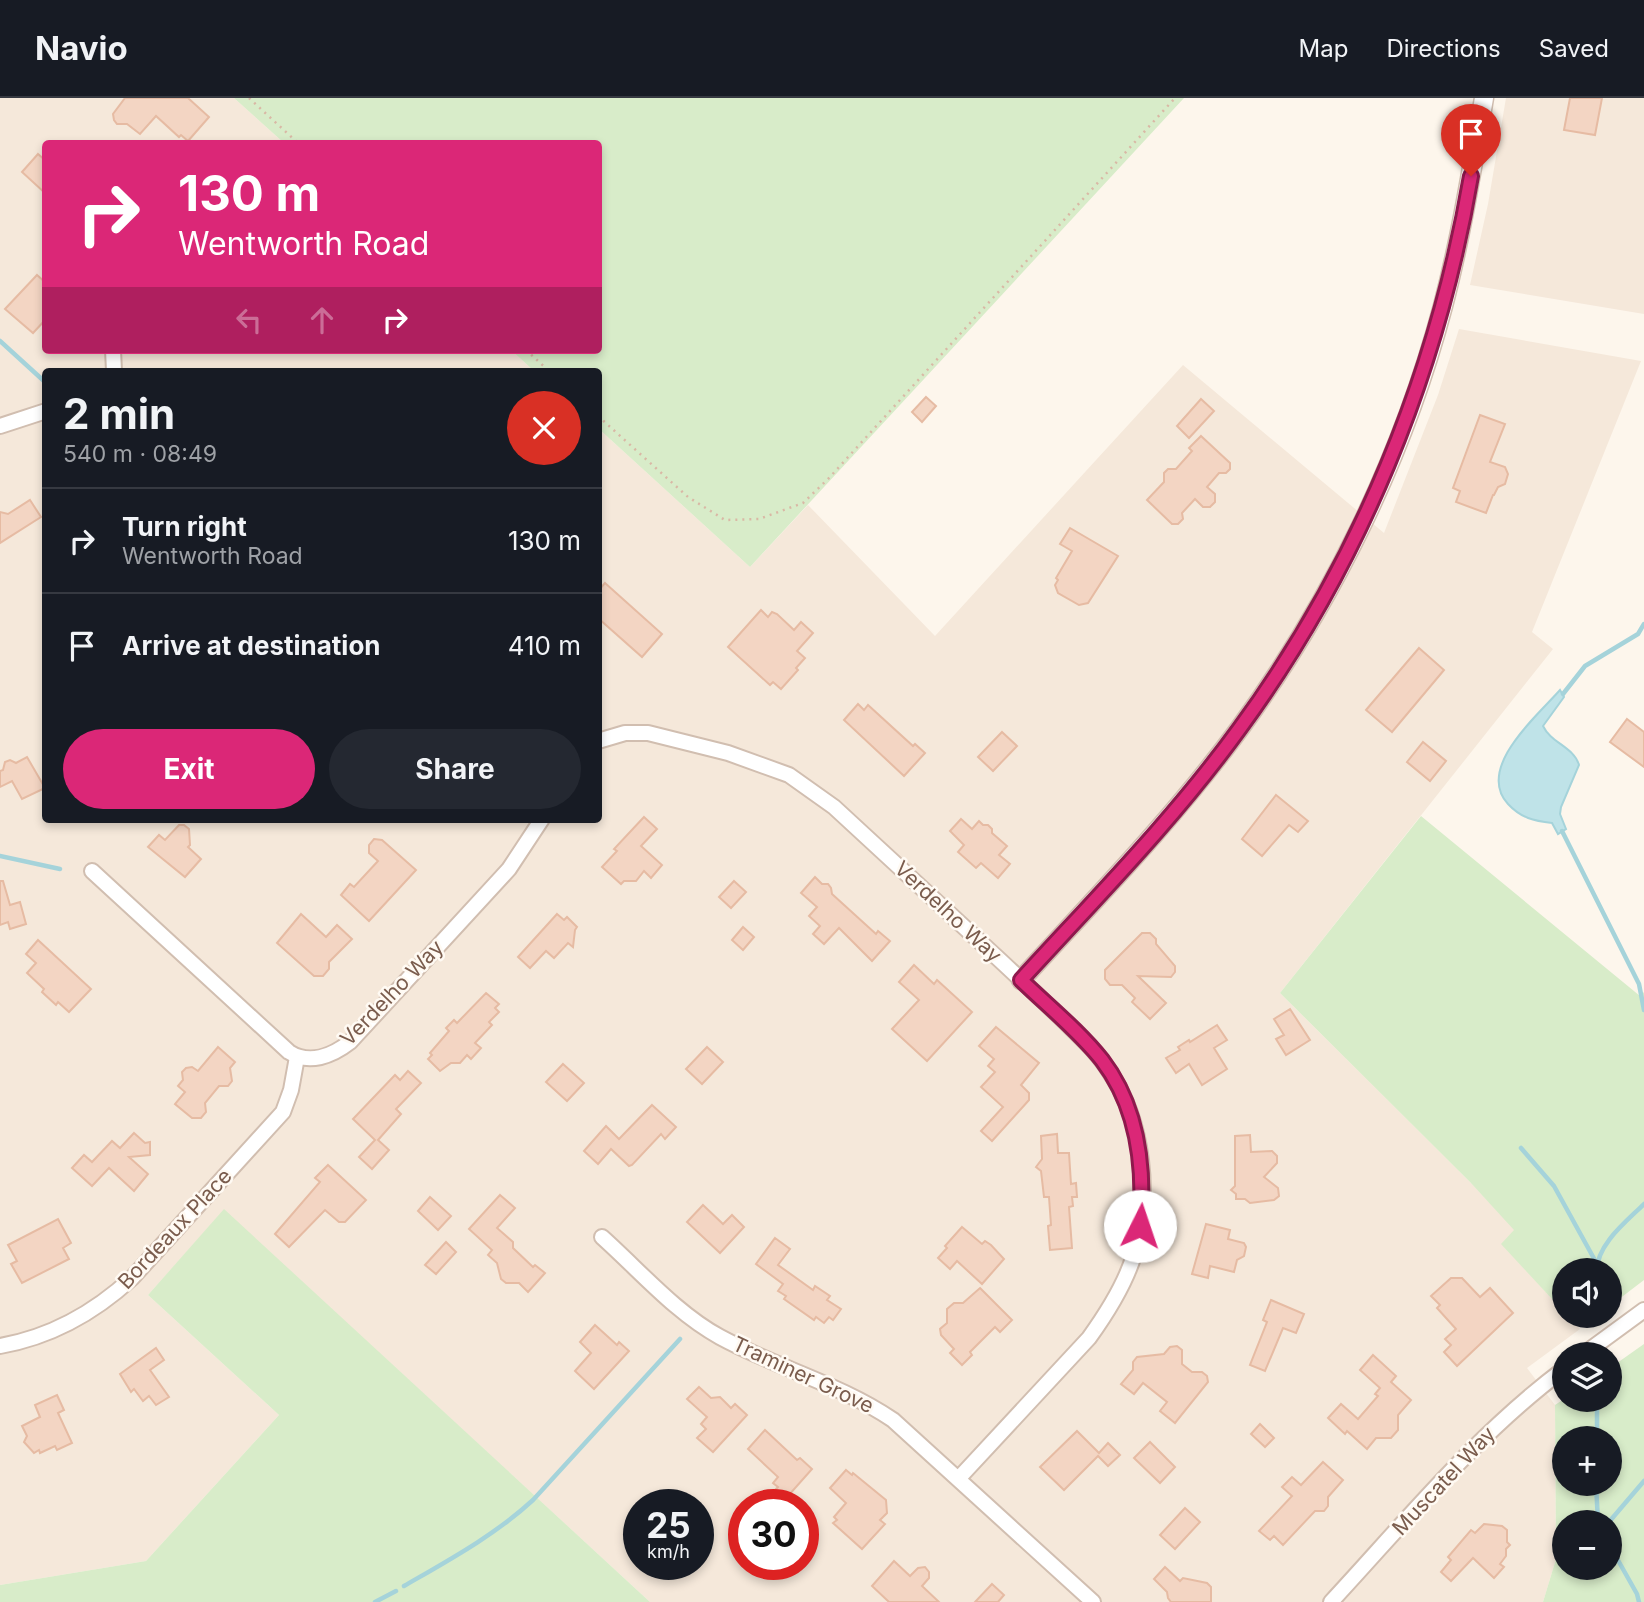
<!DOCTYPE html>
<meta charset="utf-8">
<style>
body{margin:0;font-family:Inter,sans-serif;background:#242831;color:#f1f3f6;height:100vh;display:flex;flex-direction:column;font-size:26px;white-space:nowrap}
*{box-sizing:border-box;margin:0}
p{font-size:23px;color:#9ea1a6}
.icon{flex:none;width:38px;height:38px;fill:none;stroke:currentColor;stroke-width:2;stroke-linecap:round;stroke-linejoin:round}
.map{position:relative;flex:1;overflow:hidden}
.side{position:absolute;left:42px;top:270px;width:560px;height:455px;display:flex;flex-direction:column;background:#171b24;border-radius:7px;box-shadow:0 4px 10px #0003}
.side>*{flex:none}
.banner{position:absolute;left:42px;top:42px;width:560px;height:214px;border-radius:7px;box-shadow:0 4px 10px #0003;background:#db2777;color:#fff;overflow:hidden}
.buttons{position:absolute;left:1552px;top:1160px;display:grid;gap:14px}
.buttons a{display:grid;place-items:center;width:70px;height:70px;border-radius:50%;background:#171b24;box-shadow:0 4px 10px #0003;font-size:35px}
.speed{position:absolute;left:623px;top:1391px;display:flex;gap:14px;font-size:35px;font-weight:700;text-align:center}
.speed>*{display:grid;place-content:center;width:91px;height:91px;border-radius:50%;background:#171b24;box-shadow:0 4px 10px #0003;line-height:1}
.speed small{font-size:18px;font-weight:400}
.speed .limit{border:10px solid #d22;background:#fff;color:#111}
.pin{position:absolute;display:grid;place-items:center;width:60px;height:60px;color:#fff;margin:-72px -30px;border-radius:50% 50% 50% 0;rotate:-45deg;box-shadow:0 0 7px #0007}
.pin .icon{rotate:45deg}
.me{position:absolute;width:77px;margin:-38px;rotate:4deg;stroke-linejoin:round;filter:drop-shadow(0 0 5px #0008)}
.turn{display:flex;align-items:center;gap:24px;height:147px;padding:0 21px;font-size:32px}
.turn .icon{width:91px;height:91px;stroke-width:2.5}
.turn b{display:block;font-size:49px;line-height:60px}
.lanes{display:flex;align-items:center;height:66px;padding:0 21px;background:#0003;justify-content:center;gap:35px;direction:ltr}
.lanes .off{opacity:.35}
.round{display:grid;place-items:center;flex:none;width:74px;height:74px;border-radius:37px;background:#242831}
.summary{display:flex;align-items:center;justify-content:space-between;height:119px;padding:0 21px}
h1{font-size:42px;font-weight:700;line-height:52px}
.button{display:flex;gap:14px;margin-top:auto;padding:14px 21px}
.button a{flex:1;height:80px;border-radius:42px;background:#db2777;color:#fff;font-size:28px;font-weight:700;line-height:80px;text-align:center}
.button a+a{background:#242831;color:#f1f3f6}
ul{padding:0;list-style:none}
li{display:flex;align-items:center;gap:21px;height:105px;padding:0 21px;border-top:2px solid #363941}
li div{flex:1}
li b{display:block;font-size:26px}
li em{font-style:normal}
header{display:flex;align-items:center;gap:42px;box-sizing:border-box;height:98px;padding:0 35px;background:#171b24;border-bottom:2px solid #363941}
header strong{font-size:33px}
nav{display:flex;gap:38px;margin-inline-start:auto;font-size:24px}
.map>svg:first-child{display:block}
.residential{fill:#f5e8da;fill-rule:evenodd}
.green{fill:#d8ecc9;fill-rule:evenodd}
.water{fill:#bfe3e8;stroke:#a5d3da;stroke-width:2}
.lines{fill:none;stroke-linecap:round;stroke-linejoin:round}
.stream{stroke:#a5d3da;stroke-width:4.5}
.building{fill:#f3d5c3;stroke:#e6bba3;stroke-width:2}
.minor-casing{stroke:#d1beb0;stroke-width:18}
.tertiary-casing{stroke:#d1beb0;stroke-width:21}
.path{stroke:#d9b8a5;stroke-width:2.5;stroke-dasharray:2 5;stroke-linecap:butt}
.minor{stroke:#fff;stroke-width:14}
.tertiary{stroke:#fff;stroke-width:18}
.route-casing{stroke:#8e194d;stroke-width:18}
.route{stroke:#db2777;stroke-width:12}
.labels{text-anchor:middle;stroke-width:5;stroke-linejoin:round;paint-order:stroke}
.street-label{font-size:21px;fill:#7a5c4d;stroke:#fffaf3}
</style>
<header>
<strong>Navio</strong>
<nav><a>Map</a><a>Directions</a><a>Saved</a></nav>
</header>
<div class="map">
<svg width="1644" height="1504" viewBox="0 0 1644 1504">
<rect width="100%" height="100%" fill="#fdf6ec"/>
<g class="residential">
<path d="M0,0H234L284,45L46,46V252H511L534,273H46V721H598L599,331L750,469L808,407L935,538L1183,267L1384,435L1438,297L1459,231L1641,263L1532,534L1553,551L1280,895L1470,1084L1515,1132L1502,1146L1564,1214V1218H1569L1580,1231L1527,1270L1555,1307L1556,1461L1543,1504H650L224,1112L148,1197L279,1317L146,1463L0,1487ZM639,1407H698V1466H639ZM744,1407H803V1466H744Z"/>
<path d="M1506,0H1644V216L1470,187L1488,106Z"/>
</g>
<g class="green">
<path d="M234,0H1184L750,469L599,331L598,273H534L511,252H598V46L284,45Z"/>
<path d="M1421,718L1640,898L1644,894V1182L1610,1208V1172H1564V1214L1501,1146L1514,1132L1470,1084L1280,895Z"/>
<path d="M224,1111L650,1504H0V1487L146,1463L279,1317L148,1197Z"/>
<path d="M1644,1246V1504H1543L1556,1461L1555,1307L1564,1301L1610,1302V1270ZM1610,1340V1386H1564V1340ZM1564,1424H1610V1470H1564Z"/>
</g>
<path class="water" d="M1560,592L1564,599L1543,628C1551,645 1574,649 1579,667L1561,709L1560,716L1566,731L1558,736L1552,725C1534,723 1521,720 1508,706C1475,670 1538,617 1560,592Z"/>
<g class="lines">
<g class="stream">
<path d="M0,243L45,284"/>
<path d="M1563,596L1585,568L1638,536L1644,526"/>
<path d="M1562,733L1639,886L1644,912"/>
<path d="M0,758L60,771"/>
<path d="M1521,1050L1554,1088L1597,1166"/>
<path d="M1597,1172C1597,1146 1627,1123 1644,1106"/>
<path d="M1596,1225V1218"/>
<path d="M1597,1340V1302"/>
<path d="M1596,1386L1598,1424"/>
<path d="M1609,1424L1644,1383"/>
<path d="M1610,1448L1637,1496L1639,1504"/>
<path d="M404,1488C449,1462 495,1437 533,1402L680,1241"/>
<path d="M375,1504L396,1493"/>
</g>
</g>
<g class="building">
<path d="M125,0H188L209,19L188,43L181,37L179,39L156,18L140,36L127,26H117L114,22L113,16Z"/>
<path d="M1570,0H1602L1595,37L1564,32Z"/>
<path d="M38,56L46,63V96L22,74Z"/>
<path d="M37,177L46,185V221L33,235L5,211Z"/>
<path d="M926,299L936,308L922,324L912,314Z"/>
<path d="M1201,301L1214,313L1189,340L1177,328Z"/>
<path d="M1480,317L1505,326L1490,364L1505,369L1508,376L1505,386L1498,389L1494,397H1493L1486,415L1456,404L1460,393L1453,390Z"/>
<path d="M1201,338L1230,365V371L1226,375H1219L1207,389L1215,396V404L1210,409H1203L1195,401L1182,415L1183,421L1178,426H1172L1147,402L1164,384V375L1168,371H1176L1192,353L1189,350Z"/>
<path d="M30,402L41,419L0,445V414L8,416Z"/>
<path d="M1070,430L1118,458L1088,505L1079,507L1058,495L1055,487L1058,482L1056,480L1072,453L1060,446Z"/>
<path d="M605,485L662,536L642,559L598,520V493Z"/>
<path d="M761,512L768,519L772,514L777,516L794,532L801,524L813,535L797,553L805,560L796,570L798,572L781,591L773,584L770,587L728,549Z"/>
<path d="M1419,550L1444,572L1392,634L1366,612Z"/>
<path d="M858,606L864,612L868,607L913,648L915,646L925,655L904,678L844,622Z"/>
<path d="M1627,621L1644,634V669L1610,644Z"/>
<path d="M1002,634L1017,648L993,673L978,659Z"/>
<path d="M1423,644L1446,663L1430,683L1407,664Z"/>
<path d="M27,659L45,690L22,701L12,683L0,689V673L3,672L5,664L10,662L16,665Z"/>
<path d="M1276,697L1308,723L1298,734L1289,727L1262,758L1242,741Z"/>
<path d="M644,719L657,731L641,748L662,767L651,780L644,773L636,783H624L621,786L602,769L617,753L614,751Z"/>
<path d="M961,721L972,731L979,723L983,727H988L992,731V735L1007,748L999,757L1010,766L998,780L981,765L976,770L958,754L964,747L950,733Z"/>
<path d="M179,727H184L189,731L190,747L188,749L201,761L185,779L148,749L159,737L165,742Z"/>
<path d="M374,741L382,742L416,772L369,823L341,797L350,786L354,789L378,763L369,755V747Z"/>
<path d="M815,779L822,786H828L831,790L832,796L876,836L878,833L890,843L872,863L839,830L824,846L813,836L820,828L809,818L817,809L801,795Z"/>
<path d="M0,783H3L10,807L20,804L26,826L10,831L8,824L0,827Z"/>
<path d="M734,783L746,794L731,810L719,799Z"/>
<path d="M301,816L326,839L337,827L352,841L329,864V871L323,878H314L277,845Z"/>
<path d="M557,816L564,822L567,819L577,829L575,832L573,849L568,845L554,860L546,853L530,870L518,859Z"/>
<path d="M743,829L754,839L743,852L732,842Z"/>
<path d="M1142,835H1150L1156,841V846L1175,868V874L1171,879L1138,878L1166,905L1150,921L1132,904L1135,900L1122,887H1110L1105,881V872Z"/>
<path d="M38,842L91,891L69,914L58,904L56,907L42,894L44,891L27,875L36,865L26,856Z"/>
<path d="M914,867L934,886L937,882L972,914L927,963L892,931L919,902L899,884Z"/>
<path d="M486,895L499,906L495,910L499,914L489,924L492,927L475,945L481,950L471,961L467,957L460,965H451L440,973L428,961L432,957L430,955L449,933L446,930L454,922L457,925Z"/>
<path d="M1290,911L1310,942L1286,957L1276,941L1284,937L1274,921Z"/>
<path d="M1217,927L1227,942L1214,950L1227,971L1202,987L1189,966L1176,975L1166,960L1180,952L1178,949L1189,942L1190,944Z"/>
<path d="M996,929L1039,965L1021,987L1029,995V1002L992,1043L981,1033L1003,1009L981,989L995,974L988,968L994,961L979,948Z"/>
<path d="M218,949L235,964L230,970L232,983L228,988H219L205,1005L206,1014L201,1020H192L175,1006L185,994L178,988L183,982L182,974L186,970L192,969L198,973Z"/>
<path d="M707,949L723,964L702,986L686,971Z"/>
<path d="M563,966L584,985L567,1003L546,984Z"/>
<path d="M408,973L421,985L396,1011L401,1016L378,1042L389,1052L372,1071L359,1059L375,1042L353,1021L395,977L400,982Z"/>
<path d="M652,1007L676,1029L665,1041L661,1036L632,1067L629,1068L611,1051L598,1066L584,1053L606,1028L619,1041Z"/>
<path d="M134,1035L145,1045L150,1044V1057L129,1059L148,1076L134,1093L109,1070L92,1088L72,1070L84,1057L92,1064L112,1043L120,1050Z"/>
<path d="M1057,1036L1058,1055H1069L1071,1086L1076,1085L1077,1099H1072L1073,1108L1069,1109L1072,1150L1050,1152L1048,1128L1051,1127L1049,1099H1044L1041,1073L1036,1069L1042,1061L1041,1038Z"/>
<path d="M1250,1037L1251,1054L1272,1053L1277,1058V1065L1264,1079L1278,1090L1279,1098L1274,1102L1250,1105L1245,1101H1236V1096L1231,1092L1235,1088V1038Z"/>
<path d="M328,1067L366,1102L345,1124H339L325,1112L289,1149L275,1136L320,1084L315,1080Z"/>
<path d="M500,1097L515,1110L497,1130L513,1144V1150L533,1169L535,1167L545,1175L528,1194L519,1185H506L501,1181L497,1165L488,1157L492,1152L469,1131Z"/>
<path d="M430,1099L451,1118L438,1132L418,1113Z"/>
<path d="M703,1107L723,1126L732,1117L744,1129L720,1155L687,1124Z"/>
<path d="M58,1121L71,1145L63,1150L69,1161L22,1185L11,1166L17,1163L8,1147Z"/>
<path d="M1206,1126L1230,1132L1228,1141L1244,1145L1246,1149L1244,1158L1237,1162L1234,1174L1210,1168L1208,1180L1192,1176Z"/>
<path d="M962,1129L982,1146L985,1143L991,1147L1004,1161L982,1186L957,1163L950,1171L938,1160L947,1150L945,1148Z"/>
<path d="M775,1140L790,1151L778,1167L813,1192L815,1188L830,1198L827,1202L841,1211L833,1222L829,1219L824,1225L816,1219L814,1222L784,1201L786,1198L778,1193L783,1186L756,1166Z"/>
<path d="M446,1144L456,1154L436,1176L425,1167Z"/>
<path d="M1451,1180H1462L1480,1199L1490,1190L1513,1215L1457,1268L1444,1254L1451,1247L1445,1241L1456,1231L1437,1210L1440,1207L1431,1198Z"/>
<path d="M980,1190L1012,1222L1000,1234L995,1229L970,1254L972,1257L962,1267L950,1255L954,1251L941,1237L940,1231L947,1225V1211L954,1205H963Z"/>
<path d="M1271,1202L1304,1216L1296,1235L1283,1230L1265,1273L1250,1267L1267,1224L1263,1222Z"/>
<path d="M595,1227L617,1247L619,1244L629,1253L594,1291L575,1273L591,1255L580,1244Z"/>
<path d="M1177,1248L1182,1252V1266L1192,1274H1202L1207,1278L1208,1284L1175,1325L1160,1313L1167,1304L1143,1285L1134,1296L1121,1286L1133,1272V1264L1137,1259L1164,1256L1170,1249Z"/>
<path d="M156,1250L164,1262L150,1272L169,1299L156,1307L149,1298L143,1303L134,1291L131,1294L120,1276Z"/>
<path d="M1373,1257L1396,1278L1391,1284L1411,1302L1398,1317V1332L1391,1340H1376L1367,1351L1347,1333L1345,1336L1328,1320L1341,1306L1358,1321L1378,1298L1375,1296L1380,1290L1360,1272Z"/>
<path d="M699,1289L711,1300L720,1299L731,1310L735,1306L747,1317L713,1354L697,1340L706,1331L701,1326L707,1319L687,1301Z"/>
<path d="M57,1297L64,1312L58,1315L72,1345L57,1352L55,1348L40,1355L39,1352L34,1355L24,1344L27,1338L22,1328L40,1319L35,1307Z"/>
<path d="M1260,1326L1274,1340L1265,1349L1251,1336Z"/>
<path d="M765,1332L797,1362L800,1360L812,1371L780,1407L770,1397L778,1389L773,1385L778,1379L748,1351Z"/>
<path d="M1077,1333L1099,1355L1108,1345L1120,1357L1108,1368L1098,1358L1064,1392L1040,1369Z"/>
<path d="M1150,1344L1175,1369L1160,1385L1134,1360Z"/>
<path d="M1323,1364L1343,1382L1328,1399V1408L1324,1413H1315L1283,1447L1274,1438L1270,1442L1259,1433L1292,1398L1282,1389L1292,1379L1301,1387Z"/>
<path d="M846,1372L852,1377L853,1375L886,1402L887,1415L880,1422L885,1426L862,1451L833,1425L837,1422L834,1419L846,1405L830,1390Z"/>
<path d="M1185,1410L1200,1424L1175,1451L1160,1437Z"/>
<path d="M1484,1426L1502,1428L1507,1432V1444L1510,1447L1506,1451V1458L1500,1466L1504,1469L1494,1480L1473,1460L1451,1483L1441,1474L1451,1462L1448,1459L1471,1432L1475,1435Z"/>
<path d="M894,1463L910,1478L918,1470L925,1469L929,1474V1480L922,1488L939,1504H889L872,1488Z"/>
<path d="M1165,1469L1180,1483L1183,1480L1207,1485L1211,1489V1504H1171L1168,1500L1167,1494L1154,1481Z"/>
<path d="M992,1486L1004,1497L998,1504H975Z"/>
</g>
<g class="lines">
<g class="minor-casing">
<g id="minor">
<path d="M113,252L114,273"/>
<path d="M0,328L46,313"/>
<path d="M598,643L625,635H648L728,655L789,677L834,709C886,757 938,805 990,853C1013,874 1036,896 1059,918C1077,936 1096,952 1109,973C1144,1024 1151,1098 1134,1157C1125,1187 1107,1215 1089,1240L959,1380"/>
<path d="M92,773L289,954C309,967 332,958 350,944L509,771L542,721"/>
<path d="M602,1139C640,1173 676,1215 720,1239C777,1270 840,1286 893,1322L1093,1504"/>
<path d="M0,1248C51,1239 94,1215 132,1180L283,1014L291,992L297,959"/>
<path d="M1584,1256L1644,1212"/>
<path d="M1331,1504C1406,1423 1476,1337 1564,1271"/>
</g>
</g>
<g class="tertiary-casing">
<path id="tertiary" d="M1021,882C1096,800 1174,720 1240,630C1332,504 1403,359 1443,208C1461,139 1472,70 1484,0"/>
</g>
<g class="path">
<path d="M249,0L299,46"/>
<path d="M526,252L549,273"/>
<path d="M598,318L688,399L725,422L759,421L803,405L829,380L1175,0"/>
</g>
<use href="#minor" class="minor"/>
<use href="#tertiary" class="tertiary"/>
</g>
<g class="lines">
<g class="route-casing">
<path id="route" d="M1140,1128C1145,1070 1138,1009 1102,962C1079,933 1048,908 1021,882C1096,800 1175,720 1240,630C1359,467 1437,277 1471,78"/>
</g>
<use href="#route" class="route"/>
</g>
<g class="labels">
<g class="street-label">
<text transform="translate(948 814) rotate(43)" y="7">Verdelho Way</text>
<text transform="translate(392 895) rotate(-46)" y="7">Verdelho Way</text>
<text transform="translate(175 1131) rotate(-47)" y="7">Bordeaux Place</text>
<text transform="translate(803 1277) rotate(25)" y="7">Traminer Grove</text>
<text transform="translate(1444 1383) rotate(-47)" y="7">Muscatel Way</text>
</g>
</g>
</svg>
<div class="buttons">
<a><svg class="icon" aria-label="sound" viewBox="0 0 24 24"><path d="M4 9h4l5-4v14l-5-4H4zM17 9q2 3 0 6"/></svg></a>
<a><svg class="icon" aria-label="layers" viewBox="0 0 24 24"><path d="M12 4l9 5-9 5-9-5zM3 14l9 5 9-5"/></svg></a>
<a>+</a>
<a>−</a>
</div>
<div class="speed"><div>25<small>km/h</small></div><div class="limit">30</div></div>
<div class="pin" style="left:1471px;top:78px;background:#d93025"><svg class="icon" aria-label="arrive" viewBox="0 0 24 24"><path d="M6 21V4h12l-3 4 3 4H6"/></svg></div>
<svg class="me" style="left:1140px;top:1128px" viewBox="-20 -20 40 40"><circle r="19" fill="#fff"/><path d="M0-13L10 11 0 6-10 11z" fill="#db2777"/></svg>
<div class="banner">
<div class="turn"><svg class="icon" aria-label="right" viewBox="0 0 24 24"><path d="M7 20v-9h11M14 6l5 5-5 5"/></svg><div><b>130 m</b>Wentworth Road</div></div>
<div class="lanes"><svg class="icon off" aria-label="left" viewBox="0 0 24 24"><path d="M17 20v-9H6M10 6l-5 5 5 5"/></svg><svg class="icon off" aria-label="ahead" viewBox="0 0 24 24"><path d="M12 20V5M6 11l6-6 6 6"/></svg><svg class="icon" aria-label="right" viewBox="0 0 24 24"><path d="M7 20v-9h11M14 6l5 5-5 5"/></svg></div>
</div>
<section class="side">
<div class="summary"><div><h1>2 min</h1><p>540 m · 08:49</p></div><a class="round" style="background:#d93025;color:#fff"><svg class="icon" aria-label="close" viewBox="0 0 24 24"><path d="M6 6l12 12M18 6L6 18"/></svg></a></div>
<ul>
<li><svg class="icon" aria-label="right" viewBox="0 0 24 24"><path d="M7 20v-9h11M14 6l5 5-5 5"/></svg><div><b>Turn right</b><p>Wentworth Road</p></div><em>130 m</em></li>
<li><svg class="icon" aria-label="arrive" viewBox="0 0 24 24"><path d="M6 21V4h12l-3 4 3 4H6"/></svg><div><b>Arrive at destination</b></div><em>410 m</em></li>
</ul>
<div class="button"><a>Exit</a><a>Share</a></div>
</section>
</div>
